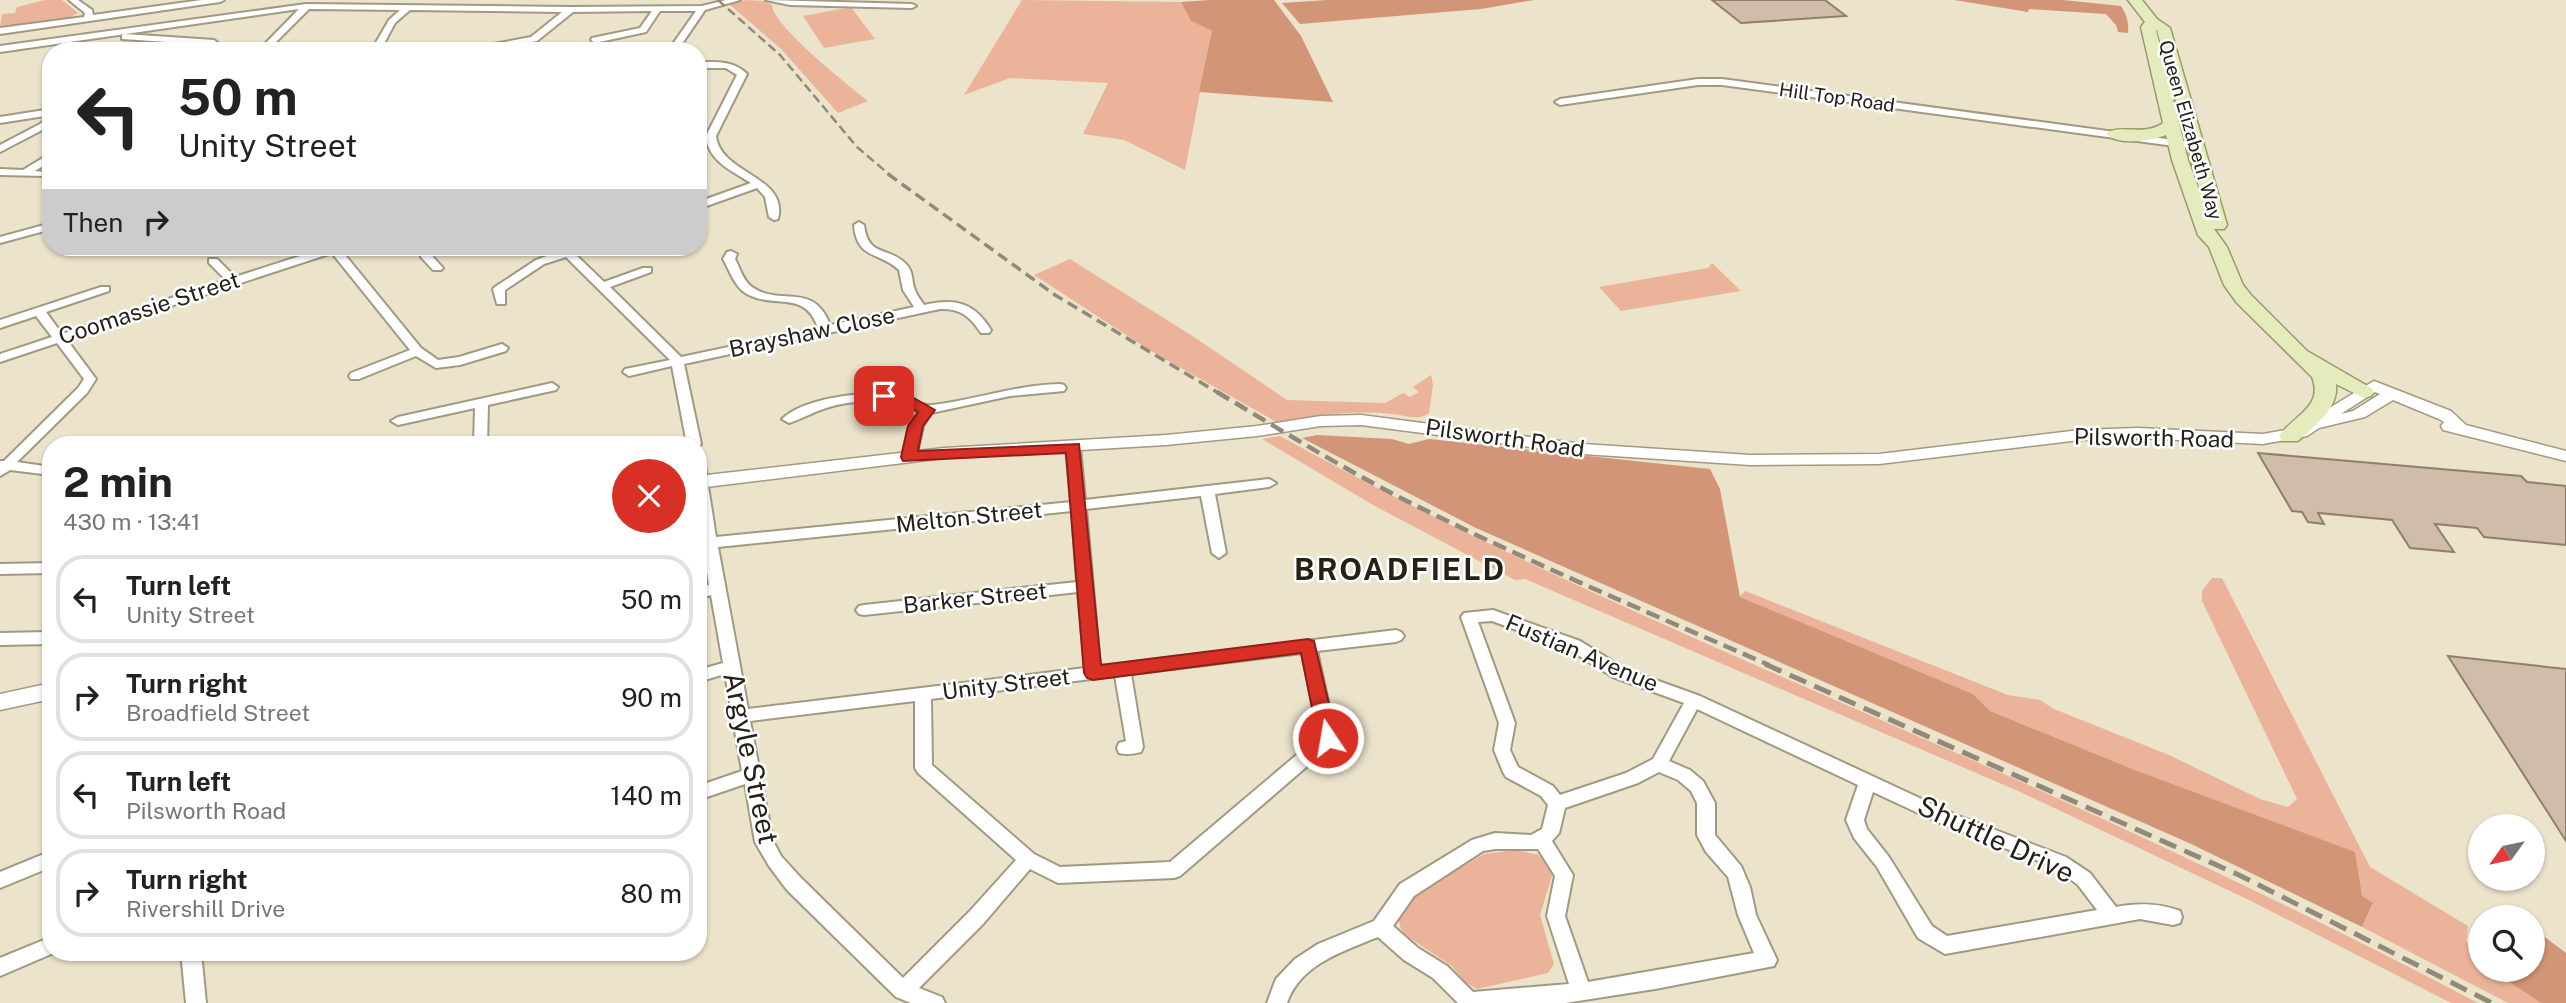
<!DOCTYPE html>
<meta charset="utf-8">
<style>
body{margin:0;font-family:"Public Sans",sans-serif;background:#f6f6f6;color:#222;height:100vh;display:flex;flex-direction:column;font-size:26px;white-space:nowrap}
*{box-sizing:border-box;margin:0}
p{font-size:23px;color:#767676}
.icon{flex:none;width:38px;height:38px;fill:none;stroke:currentColor;stroke-width:2;stroke-linecap:round;stroke-linejoin:round}
.map{position:relative;flex:1;overflow:hidden}
.panel{position:absolute;left:42px;top:436px;width:665px;height:525px;display:flex;flex-direction:column;background:#fff;border-radius:28px;box-shadow:0 2px 5px #0004}
.panel>*{flex:none}
.top-card{position:absolute;left:42px;top:42px;width:665px;height:214px;border-radius:28px;box-shadow:0 2px 5px #0004;background:#fff;color:#222;overflow:hidden}
.needle{width:46px;rotate:237deg}
.fabs{position:absolute;left:2468px;top:814px;display:grid;gap:14px}
.fabs a{display:grid;place-items:center;width:77px;height:77px;border-radius:50%;background:#fff;box-shadow:0 2px 5px #0004;font-size:35px}
.pin{position:absolute;display:grid;place-items:center;width:60px;height:60px;color:#fff;margin:-30px;border-radius:14px;box-shadow:0 4px 10px #0006}
.me{position:absolute;width:77px;margin:-38px;rotate:348deg;stroke-linejoin:round;filter:drop-shadow(0 0 5px #0008)}
.turn{display:flex;align-items:center;gap:24px;height:147px;padding:0 21px;font-size:32px}
.turn .icon{width:91px;height:91px;stroke-width:2.5}
.turn b{display:block;font-size:49px;line-height:60px}
.then{display:flex;align-items:center;height:66px;padding:0 21px;background:#0003;gap:14px;font-size:26px}
.round{display:grid;place-items:center;flex:none;width:74px;height:74px;border-radius:37px;background:#f6f6f6}
.head{display:flex;align-items:center;justify-content:space-between;height:119px;padding:0 21px}
h1{font-size:42px;font-weight:700;line-height:52px}
ul{padding:0;list-style:none}
li{display:flex;align-items:center;gap:21px;height:88px;margin:0 14px 10px;padding:0 7px;border:4px solid #e0e0e0;border-radius:28px}
li div{flex:1}
li b{display:block;font-size:26px}
li em{font-style:normal}
.map>svg:first-child{display:block}
.green{fill:#ebb49a}
.forest{fill:#d29577}
.building{fill:#cfbca9;stroke:#907f6d;stroke-width:2}
.lines{fill:none;stroke-linecap:round;stroke-linejoin:round}
.minor-casing{stroke:#a19982;stroke-width:4}
.tertiary-casing{stroke:#a19982;stroke-width:3}
.primary-casing{stroke:#989c67;stroke-width:3}
.minor{fill:#fff;fill-rule:evenodd}
.tertiary{fill:#fff;fill-rule:evenodd}
.primary{fill:#e6ebbd;fill-rule:evenodd}
.rail-far3{stroke:#918a79;stroke-width:2.5;stroke-dasharray:9 4.5;stroke-linecap:butt}
.rail-far2{stroke:#918a79;stroke-width:3.5;stroke-dasharray:11 6;stroke-linecap:butt}
.rail-far1{stroke:#918a79;stroke-width:4.5;stroke-dasharray:14 7;stroke-linecap:butt}
.rail{stroke:#918a79;stroke-width:5;stroke-dasharray:18 9;stroke-linecap:butt}
.route{fill:#d93025;stroke:#8d1f18;stroke-width:2}
.labels{text-anchor:middle;stroke-width:5;stroke-linejoin:round;paint-order:stroke}
.far-street-label{font-size:19px;fill:#242118;stroke:#fff}
.street-label{font-size:23px;fill:#242118;stroke:#fff}
.near-street-label{font-size:28px;fill:#242118;stroke:#fff}
.district-label{font-size:30px;font-weight:bold;letter-spacing:2px;fill:#242118;stroke:#fff}
</style>
<div class="map">
<svg width="2566" height="1003" viewBox="0 0 2566 1003">
<rect width="100%" height="100%" fill="#ece3cb"/>
<g class="green">
<path d="M45,0H62L78,13L67,19L0,28L2,14L15,13L17,7Z"/>
<path d="M747,0L764,1L772,5C772,25 849,86 868,101L838,113L781,49L728,3Z"/>
<path d="M1022,0L1181,2L1191,21L1212,31L1185,170L1124,140L1083,134L1108,83L1010,78L964,95Z"/>
<path d="M851,7L875,39L824,48L803,16Z"/>
<path d="M1070,259L1194,337L1287,400L1385,403L1403,393L1410,397L1419,392L1413,387L1431,375L1433,385L1429,413C1418,422 1405,415 1392,414C1354,410 1315,415 1278,423L1151,351L1034,275Z"/>
<path d="M1712,263L1741,291L1621,311L1599,287L1708,268Z"/>
<path d="M1280,436C1508,562 1748,661 1986,766C2152,840 2316,918 2478,1003H2451L2249,900L2018,791L1525,579L1515,580L1373,505L1262,439Z"/>
<path d="M2212,578H2222L2370,867L2468,926L2466,941L2480,957V970H2491L2541,1003H2508L2362,927L2373,904L2140,772L1990,711L1973,694L1739,597L1745,591L2008,695L2040,700L2054,709L2169,755L2260,799L2288,807L2297,799L2202,601V591Z"/>
<path d="M1516,850L1539,855L1553,873L1540,915L1554,964L1548,973L1477,989L1465,982L1452,966L1402,933L1398,918L1412,896L1484,854Z"/>
</g>
<g class="forest">
<path d="M1210,0H1274L1301,36L1333,102L1199,92L1212,31L1191,21L1181,2Z"/>
<path d="M1327,0H1534L1481,9L1300,24L1282,3Z"/>
<path d="M1954,0H2063L2121,6C2127,15 2129,23 2128,33L2118,32L2116,25L2106,14L2029,9L2028,12Z"/>
<path d="M1317,435L1392,439L1409,444L1429,439L1710,469L1720,489L1740,597L1973,694L1990,711L2140,772L2355,852L2362,896L2373,903L2362,927L2189,843L1476,528L1302,438Z"/>
<path d="M2532,934L2542,935L2566,953V1003H2541L2491,970H2532Z"/>
</g>
<g class="building">
<path d="M1712,0H1825L1846,16L1741,23Z"/>
<path d="M2258,453L2521,476L2527,482L2566,486V545L2484,537L2477,528L2435,524L2454,552L2410,548L2392,520L2318,513L2324,524L2308,522L2302,512L2292,511Z"/>
<path d="M2448,656L2566,669V841Z"/>
</g>
<g class="lines">
<g class="minor-casing">
<g id="minor">
<path d="M69,0H78L92,10L93,15L202,0H224L220,2L0,34V28L84,17L85,13Z"/>
<path d="M726,0H740L705,10L677,51H668L696,11H660L646,32L595,43L591,40L592,38L640,28L652,11L573,12L537,41L478,51H456L531,37L562,12L410,10L395,23L380,51H371L389,20L400,10L309,9L267,51H258L299,9L0,52V46L306,4L569,7L702,6Z"/>
<path d="M766,0L912,4L916,6L912,8L790,5Z"/>
<path d="M125,34L214,40L222,46L220,51H211L212,45L122,39V35Z"/>
<path d="M698,62C716,62 733,60 747,74L716,136C720,174 789,176 778,219L774,220L769,217L765,197L757,188L698,209V202L751,183C732,171 708,161 706,136L737,75L726,68H698Z"/>
<path d="M1698,79H1722L2196,143L2201,146L2196,149L1722,85H1698L1560,105L1555,102L1560,99Z"/>
<path d="M50,85L51,91L47,90L45,88Z"/>
<path d="M51,109V115L0,123V117Z"/>
<path d="M51,115V124L46,128L0,152V145L40,124Z"/>
<path d="M51,153V161L35,171L44,172V176L0,175V169L23,170Z"/>
<path d="M859,222L864,225C868,258 889,246 906,264C914,272 911,281 915,290C917,296 921,300 924,305C955,298 974,302 991,330L989,333H981C970,316 960,308 940,309L684,364L701,444L698,447V444H687L672,366L629,376L623,372L625,369L670,360L566,257L544,264L505,290V304H497L493,289L495,287L536,260L560,251L557,247H589L575,254L604,282L643,268H651V272L610,287L681,357L818,328C805,288 772,311 744,292C734,285 729,269 723,259L727,252L731,251L737,254L735,259C740,268 743,281 752,287C780,307 814,281 830,325L914,307L903,290L899,270C879,251 857,260 854,225Z"/>
<path d="M44,225L48,226V230L0,243V237Z"/>
<path d="M328,247H343L341,250L421,348L438,360L459,357L502,344L508,348L506,351L460,365L436,368L416,356L359,379H351L349,376L351,373L410,350L332,253L67,340L96,379L87,393L17,462L51,467V475L10,470L0,476V461H4L78,388L84,379L57,343L0,362V354L52,337L36,316L0,328V320L101,287H109V291L46,312L62,334L226,280L209,263V259H217L235,277Z"/>
<path d="M425,247H435L433,257L443,268L441,270H433L421,257Z"/>
<path d="M552,383L558,387L556,390L488,405L487,444H474L475,408L398,425L391,421L398,417Z"/>
<path d="M1060,384L1064,385L1066,388L1064,391L1010,396L931,413L923,426L916,457L909,461L902,457L909,426L919,412C889,399 857,398 826,408C813,412 802,419 789,423L782,419C804,398 862,391 891,395C904,397 920,407 932,405C976,400 1016,385 1060,384Z"/>
<path d="M1073,444L1080,448L1085,500L1269,479L1276,483L1269,487L1215,494L1226,553L1219,558L1212,553L1201,496L1086,509L1100,666L1396,630L1401,632L1404,636L1401,640L1396,642L1317,651L1336,738L1334,743L1180,876L1174,878L1058,883L1030,869L983,924L919,988L942,997L945,1003H911L896,997L787,890L769,866L755,842L745,784L698,800V786L742,771L725,674L698,682V670L723,663L711,595L698,599V588L709,585L698,514V463L705,467L716,537L1071,502L1066,448ZM1072,511L1077,582L864,605L859,606L856,610L859,614L864,615L1078,592L1085,668L748,709L718,547ZM1302,653L1319,736L1170,862L1060,867L1034,854L932,765L931,699L1115,676L1126,741L1119,743L1117,748L1119,753C1127,755 1133,754 1141,752L1143,747L1131,674ZM915,701V768L918,773L1016,860L969,912L903,978L801,878L781,856L773,841L750,721Z"/>
<path d="M51,563V573L0,574V564Z"/>
<path d="M1493,610L1580,641L1625,669L1700,696L1956,815L2066,857L2090,873L2116,907C2138,903 2158,903 2180,911L2182,917L2180,923L2173,925L2140,919L1945,954L1918,938L1877,867L1854,838L1846,820L1858,785L1697,709L1669,761L1690,770L1703,781L1715,803V835L1741,866L1750,887L1756,915L1777,960L1774,966L1655,989L1565,1003H1458L1433,978L1404,960L1378,937C1344,951 1300,964 1287,1003H1267L1276,979L1295,959L1318,944L1374,921L1400,884L1472,840L1495,833L1531,835L1542,829L1548,805L1541,796L1506,777L1503,772L1494,750L1499,723L1461,617L1464,613ZM1492,621L1568,649L1613,677L1684,703L1653,759L1626,773L1560,795L1553,786L1518,767L1510,750L1515,723L1478,622ZM1659,772L1678,780L1691,791L1697,803V835L1706,852L1728,877L1738,915L1754,953L1588,982L1565,916L1573,875L1552,841L1559,833L1565,808L1638,783ZM1873,792L1944,825L2054,867L2078,885L2097,910L1947,936L1932,926L1889,857L1867,829L1864,820ZM1495,849H1538L1555,876L1547,916L1569,984L1473,992L1447,966L1418,948L1393,926L1414,896L1483,851Z"/>
<path d="M51,632V644L0,645V633Z"/>
<path d="M51,851V867L0,888V872Z"/>
<path d="M51,937V952H56L0,976V958Z"/>
<path d="M181,952H201L206,1003H186Z"/>
</g>
</g>
<g class="tertiary-casing">
<g id="tertiary">
<path d="M2374,381L2451,411L2466,425L2566,451V461L2443,430L2441,426L2444,422L2439,419L2393,400L2365,417L2319,428L2307,436L2263,444L2138,438L2080,440L1879,464L1750,465L1583,454L1361,425L1321,426L1257,436L1166,445L944,458L698,488V476L944,448L1166,435L1257,426L1321,416L1361,415L1583,444L1750,455L1879,454L2080,430L2138,428L2263,434L2296,428ZM2375,392L2380,394L2353,411L2341,414Z"/>
<path d="M51,683V699L0,710V694Z"/>
</g>
</g>
<g class="primary-casing">
<path id="primary" d="M2128,0H2142L2157,19L2170,28L2227,225L2224,229H2214L2227,247L2243,285L2251,295L2307,351L2371,388L2374,392L2371,396L2364,398L2336,384C2339,409 2314,426 2298,441H2282L2279,436C2294,415 2324,407 2312,377L2237,303L2224,285L2209,247L2198,235L2172,160L2166,135C2150,141 2120,146 2106,134C2118,123 2144,137 2163,123L2141,27L2145,22ZM2156,30H2157L2201,195L2188,160Z"/>
</g>
<use href="#minor" class="minor"/>
<use href="#tertiary" class="tertiary"/>
<use href="#primary" class="primary"/>
<path class="rail-far3" d="M718,0L780,55L857,147L891,176"/>
<path class="rail-far2" d="M888,174L1055,295L1220,394"/>
<path class="rail-far1" d="M1217,392C1286,433 1353,475 1425,510C1538,566 1654,615 1769,665"/>
<path class="rail" d="M1765,664L2239,875L2492,1003"/>
</g>
<path class="route" d="M884,392L910,396L935,410L923,426L918,451L1079,444L1101,665L1308,639L1314,641L1337,738L1334,744L1328,746L1321,744L1318,738L1301,653L1093,680L1087,678L1084,673L1066,453L903,461L901,457L908,426L918,412L902,403L879,399L877,396Z"/>
<g class="labels">
<g class="far-street-label">
<text transform="translate(1837 97) rotate(8)" y="7">Hill Top Road</text>
<text transform="translate(2191 130) rotate(74)" y="7">Queen Elizabeth Way</text>
</g>
<g class="street-label">
<text transform="translate(149 308) rotate(-18)" y="8">Coomassie Street</text>
<text transform="translate(812 332) rotate(-12)" y="8">Brayshaw Close</text>
<text transform="translate(1505 438) rotate(8)" y="8">Pilsworth Road</text>
<text transform="translate(2154 438) rotate(1)" y="8">Pilsworth Road</text>
<text transform="translate(969 517) rotate(-6)" y="8">Melton Street</text>
<text transform="translate(975 598) rotate(-6)" y="8">Barker Street</text>
<text transform="translate(1582 653) rotate(23)" y="8">Fustian Avenue</text>
<text transform="translate(1006 684) rotate(-7)" y="8">Unity Street</text>
</g>
<g class="near-street-label">
<text transform="translate(751 758) rotate(78)" y="10">Argyle Street</text>
<text transform="translate(1996 839) rotate(25)" y="10">Shuttle Drive</text>
</g>
<g class="district-label">
<text x="1400" y="580">BROADFIELD</text>
</g>
</g>
</svg>
<div class="fabs">
<a><svg class="needle" viewBox="-14 -14 28 28"><path d="M0-13l5 13h-10z" fill="#e53935"/><path d="M0 13l5-13h-10z" fill="#767676"/></svg></a>
<a><svg class="icon" aria-label="search" viewBox="0 0 24 24"><circle cx="10" cy="10" r="6"/><path d="M15 15l6 6"/></svg></a>
</div>
<div class="pin" style="left:884px;top:396px;background:#d93025"><svg class="icon" aria-label="arrive" viewBox="0 0 24 24"><path d="M6 21V4h12l-3 4 3 4H6"/></svg></div>
<svg class="me" style="left:1328px;top:738px" viewBox="-20 -20 40 40"><circle r="17" fill="#d93025" stroke="#fff" stroke-width="3"/><path d="M0-11L8 9 0 5-8 9z" fill="#fff"/></svg>
<div class="top-card">
<div class="turn"><svg class="icon" aria-label="left" viewBox="0 0 24 24"><path d="M17 20v-9H6M10 6l-5 5 5 5"/></svg><div><b>50 m</b>Unity Street</div></div>
<div class="then">Then<svg class="icon" aria-label="right" viewBox="0 0 24 24"><path d="M7 20v-9h11M14 6l5 5-5 5"/></svg></div>
</div>
<section class="panel">
<div class="head"><div><h1>2 min</h1><p>430 m · 13:41</p></div><a class="round" style="background:#d93025;color:#fff"><svg class="icon" aria-label="close" viewBox="0 0 24 24"><path d="M6 6l12 12M18 6L6 18"/></svg></a></div>
<ul>
<li><svg class="icon" aria-label="left" viewBox="0 0 24 24"><path d="M17 20v-9H6M10 6l-5 5 5 5"/></svg><div><b>Turn left</b><p>Unity Street</p></div><em>50 m</em></li>
<li><svg class="icon" aria-label="right" viewBox="0 0 24 24"><path d="M7 20v-9h11M14 6l5 5-5 5"/></svg><div><b>Turn right</b><p>Broadfield Street</p></div><em>90 m</em></li>
<li><svg class="icon" aria-label="left" viewBox="0 0 24 24"><path d="M17 20v-9H6M10 6l-5 5 5 5"/></svg><div><b>Turn left</b><p>Pilsworth Road</p></div><em>140 m</em></li>
<li><svg class="icon" aria-label="right" viewBox="0 0 24 24"><path d="M7 20v-9h11M14 6l5 5-5 5"/></svg><div><b>Turn right</b><p>Rivershill Drive</p></div><em>80 m</em></li>
</ul>
</section>
</div>
